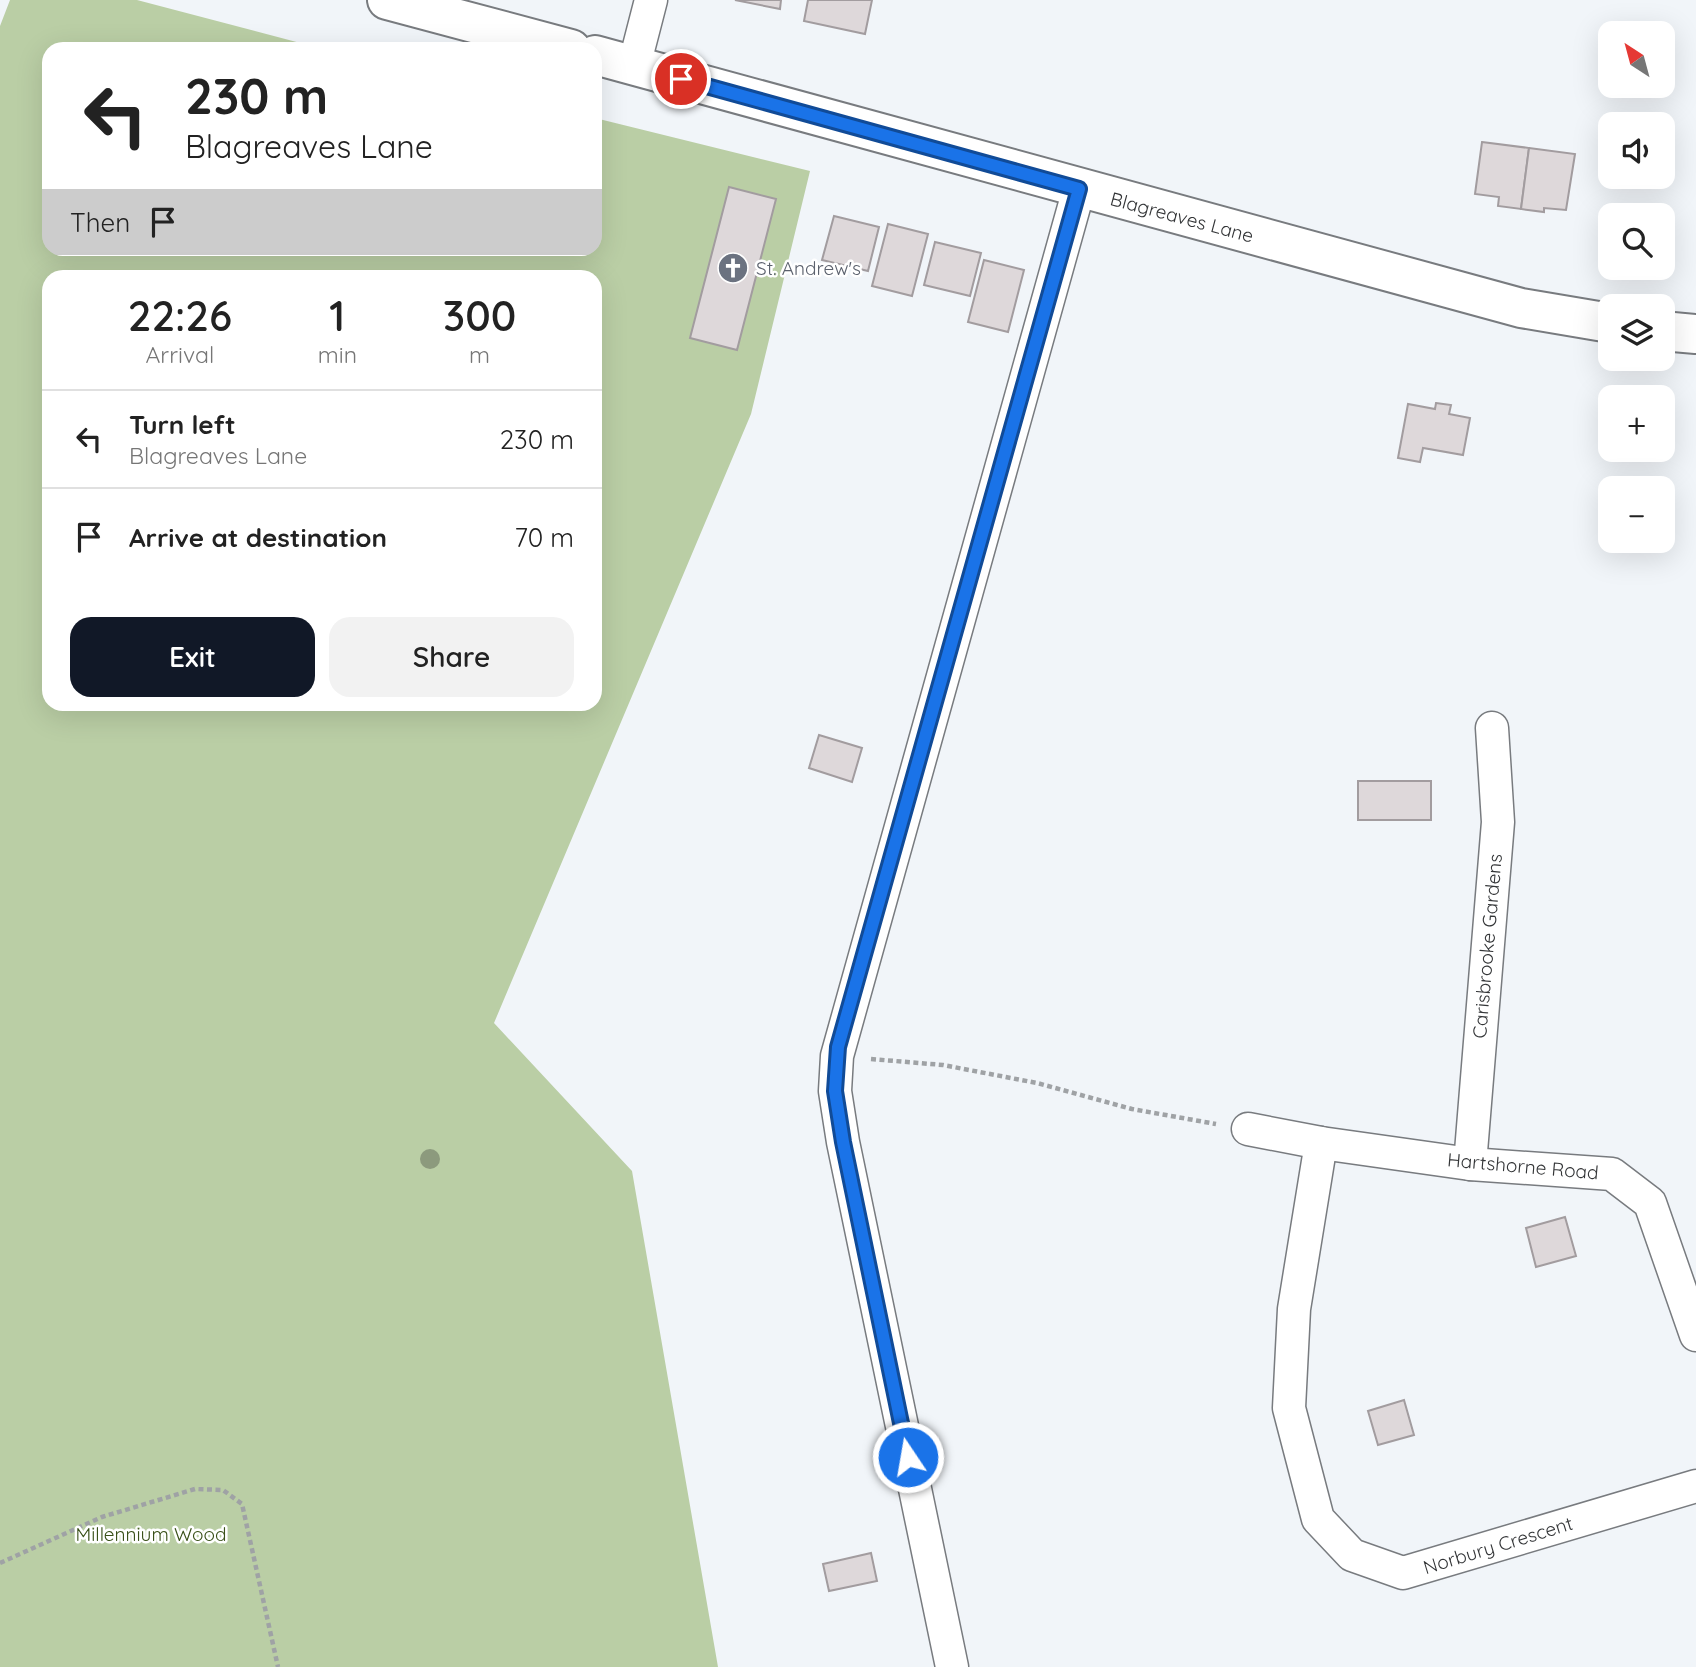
<!DOCTYPE html>
<meta charset="utf-8">
<style>
body{margin:0;font-family:Quicksand,sans-serif;background:#f2f2f2;color:#222;height:100vh;display:flex;flex-direction:column;font-size:26px;white-space:nowrap}
*{box-sizing:border-box;margin:0}
p{font-size:23px;color:#767676}
.icon{flex:none;width:38px;height:38px;fill:none;stroke:currentColor;stroke-width:2;stroke-linecap:round;stroke-linejoin:round}
.map{position:relative;flex:1;overflow:hidden}
.details{position:absolute;left:42px;top:270px;width:560px;height:441px;display:flex;flex-direction:column;background:#fff;border-radius:21px;box-shadow:0 7px 28px #0002}
.details>*{flex:none}
.hud{position:absolute;left:42px;top:42px;width:560px;height:214px;border-radius:21px;box-shadow:0 7px 28px #0002;background:#fff;color:#222;overflow:hidden}
.needle{width:46px;rotate:324deg}
.buttons{position:absolute;left:1598px;top:21px;display:grid;gap:14px}
.buttons a{display:grid;place-items:center;width:77px;height:77px;border-radius:14px;background:#fff;box-shadow:0 7px 28px #0002;font-size:35px}
.pin{position:absolute;display:grid;place-items:center;width:60px;height:60px;color:#fff;margin:-30px;border:4px solid #fff;border-radius:50%;box-shadow:0 2px 7px #0007}
.me{position:absolute;width:77px;margin:-38px;rotate:348deg;stroke-linejoin:round;filter:drop-shadow(0 0 5px #0008)}
.turn{display:flex;align-items:center;gap:24px;height:147px;padding:0 28px;font-size:32px}
.turn .icon{width:91px;height:91px;stroke-width:2.5}
.turn b{display:block;font-size:49px;line-height:60px}
.then{display:flex;align-items:center;height:66px;padding:0 28px;background:#0003;gap:14px;font-size:26px}
.eta{display:flex;justify-content:space-evenly;align-items:center;height:119px;text-align:center}
.eta b{font-size:42px;font-weight:600;line-height:49px}
.cta{display:flex;gap:14px;margin-top:auto;padding:14px 28px}
.cta a{flex:1;height:80px;border-radius:21px;background:#111827;color:#fff;font-size:28px;font-weight:600;line-height:80px;text-align:center}
.cta a+a{background:#f2f2f2;color:#222}
ul{padding:0;list-style:none}
li{display:flex;align-items:center;gap:21px;height:98px;padding:0 28px;border-top:2px solid #e0e0e0}
li div{flex:1}
li b{display:block;font-size:26px}
li em{font-style:normal}
.map>svg:first-child{display:block}
.green{fill:#bacea5;fill-rule:evenodd}
.building{fill:#ded8da;stroke:#a29c9f;stroke-width:2}
.lines{fill:none;stroke-linecap:round;stroke-linejoin:round}
.minor-casing{stroke:#787b7f;stroke-width:35}
.tertiary-casing{stroke:#787b7f;stroke-width:42}
.path{stroke:#9fa2a5;stroke-width:4.5;stroke-dasharray:5 3.5;stroke-linecap:butt}
.minor{stroke:#fff;stroke-width:32}
.tertiary{stroke:#fff;stroke-width:38}
.tree{fill:#8c9a7d}
.route-casing{stroke:#114b97;stroke-width:18}
.route{stroke:#1a73e8;stroke-width:12}
.labels{text-anchor:middle;stroke-width:5;stroke-linejoin:round;paint-order:stroke}
.street-label{font-size:19px;fill:#333537;stroke:#fff}
.worship-label{font-size:19px;fill:#5b616d;stroke:#fff;text-anchor:start}
.park-label{font-size:19px;fill:#395018;stroke:#fff}
</style>
<div class="map">
<svg width="1696" height="1667" viewBox="0 0 1696 1667">
<rect width="100%" height="100%" fill="#f1f5f9"/>
<path class="green" d="M10,0H137L323,49H49V248H595V118L810,171L751,414L494,1023L632,1171L718,1667H0V26ZM49,276H595V704H49Z"/>
<g class="building">
<path d="M735,0H781L780,9Z"/>
<path d="M808,0H872L865,34L804,21Z"/>
<path d="M1482,142L1529,148L1521,209L1498,206L1499,197L1475,194Z"/>
<path d="M1529,148L1575,154L1566,210L1544,208V212L1521,209Z"/>
<path d="M729,187L776,199L737,350L690,338Z"/>
<path d="M834,216L879,227L868,271L822,260Z"/>
<path d="M888,224L928,234L912,296L872,286Z"/>
<path d="M935,242L981,253L970,296L924,285Z"/>
<path d="M984,260L1024,270L1008,332L968,322Z"/>
<path d="M1436,403L1451,405L1449,414L1470,418L1463,455L1423,448L1420,462L1398,458L1408,404L1435,409Z"/>
<path d="M819,735L862,748L852,782L809,768Z"/>
<rect x="1358" y="781" width="73" height="39"/>
<path d="M1565,1217L1576,1256L1536,1267L1526,1228Z"/>
<path d="M1404,1400L1414,1435L1378,1445L1368,1411Z"/>
<path d="M871,1553L877,1581L829,1591L823,1564Z"/>
</g>
<g class="lines">
<g class="minor-casing">
<g id="minor">
<path d="M634,66L651,0"/>
<path d="M1248,1129L1321,1143L1470,1164L1612,1174L1650,1203L1696,1335"/>
<path d="M1321,1143L1294,1309L1289,1408L1318,1519L1352,1555L1403,1573L1696,1486"/>
<path d="M1470,1164L1498,822L1492,728"/>
<path d="M952,1667L843,1142L835,1091L837,1056L1079,189"/>
</g>
</g>
<g class="tertiary-casing">
<g id="tertiary">
<path d="M387,0L571,49"/>
<path d="M595,55L1521,308L1610,323"/>
<path d="M1662,331L1696,334"/>
</g>
</g>
<g class="path">
<path d="M871,1059L943,1065L1037,1083L1132,1109L1216,1124"/>
<path d="M0,1563L102,1517L195,1489L223,1490L242,1504L278,1667"/>
</g>
<use href="#minor" class="minor"/>
<use href="#tertiary" class="tertiary"/>
</g>
<circle class="tree" cx="430" cy="1159" r="10"/>
<g class="lines">
<g class="route-casing">
<path id="route" d="M681,79L1079,189L838,1047L835,1091L843,1142L908,1457"/>
</g>
<use href="#route" class="route"/>
</g>
<defs>
<g id="church-disc" transform="scale(1.575)"><circle r="9.5" fill="#6b7280" stroke="#fff"/><path d="M-1.2-6h2.4v3.5h3.3v2.4h-3.3V6h-2.4V-.1h-3.3v-2.4h3.3Z" fill="#fff"/></g>
</defs>
<g fill-rule="evenodd">
<use href="#church-disc" x="733" y="268"/>
</g>
<g class="labels">
<g class="street-label">
<text transform="translate(1182 217) rotate(15)" y="7">Blagreaves Lane</text>
<text transform="translate(1487 946) rotate(-85)" y="7">Carisbrooke Gardens</text>
<text transform="translate(1523 1166) rotate(5)" y="7">Hartshorne Road</text>
<text transform="translate(1498 1545) rotate(-17)" y="7">Norbury Crescent</text>
</g>
<g class="worship-label">
<text x="756" y="275">St. Andrew's</text>
</g>
<g class="park-label">
<text x="151" y="1541">Millennium Wood</text>
</g>
</g>
</svg>
<div class="buttons">
<a><svg class="needle" viewBox="-14 -14 28 28"><path d="M0-13l5 13h-10z" fill="#e53935"/><path d="M0 13l5-13h-10z" fill="#767676"/></svg></a>
<a><svg class="icon" aria-label="sound" viewBox="0 0 24 24"><path d="M4 9h4l5-4v14l-5-4H4zM17 9q2 3 0 6"/></svg></a>
<a><svg class="icon" aria-label="search" viewBox="0 0 24 24"><circle cx="10" cy="10" r="6"/><path d="M15 15l6 6"/></svg></a>
<a><svg class="icon" aria-label="layers" viewBox="0 0 24 24"><path d="M12 4l9 5-9 5-9-5zM3 14l9 5 9-5"/></svg></a>
<a>+</a>
<a>−</a>
</div>
<div class="pin" style="left:681px;top:79px;background:#d93025"><svg class="icon" aria-label="arrive" viewBox="0 0 24 24"><path d="M6 21V4h12l-3 4 3 4H6"/></svg></div>
<svg class="me" style="left:908px;top:1457px" viewBox="-20 -20 40 40"><circle r="17" fill="#1a73e8" stroke="#fff" stroke-width="3"/><path d="M0-11L8 9 0 5-8 9z" fill="#fff"/></svg>
<div class="hud">
<div class="turn"><svg class="icon" aria-label="left" viewBox="0 0 24 24"><path d="M17 20v-9H6M10 6l-5 5 5 5"/></svg><div><b>230 m</b>Blagreaves Lane</div></div>
<div class="then">Then<svg class="icon" aria-label="arrive" viewBox="0 0 24 24"><path d="M6 21V4h12l-3 4 3 4H6"/></svg></div>
</div>
<section class="details">
<div class="eta">
<div><b>22:26</b><p>Arrival</p></div>
<div><b>1</b><p>min</p></div>
<div><b>300</b><p>m</p></div>
</div>
<ul>
<li><svg class="icon" aria-label="left" viewBox="0 0 24 24"><path d="M17 20v-9H6M10 6l-5 5 5 5"/></svg><div><b>Turn left</b><p>Blagreaves Lane</p></div><em>230 m</em></li>
<li><svg class="icon" aria-label="arrive" viewBox="0 0 24 24"><path d="M6 21V4h12l-3 4 3 4H6"/></svg><div><b>Arrive at destination</b></div><em>70 m</em></li>
</ul>
<div class="cta"><a>Exit</a><a>Share</a></div>
</section>
</div>
